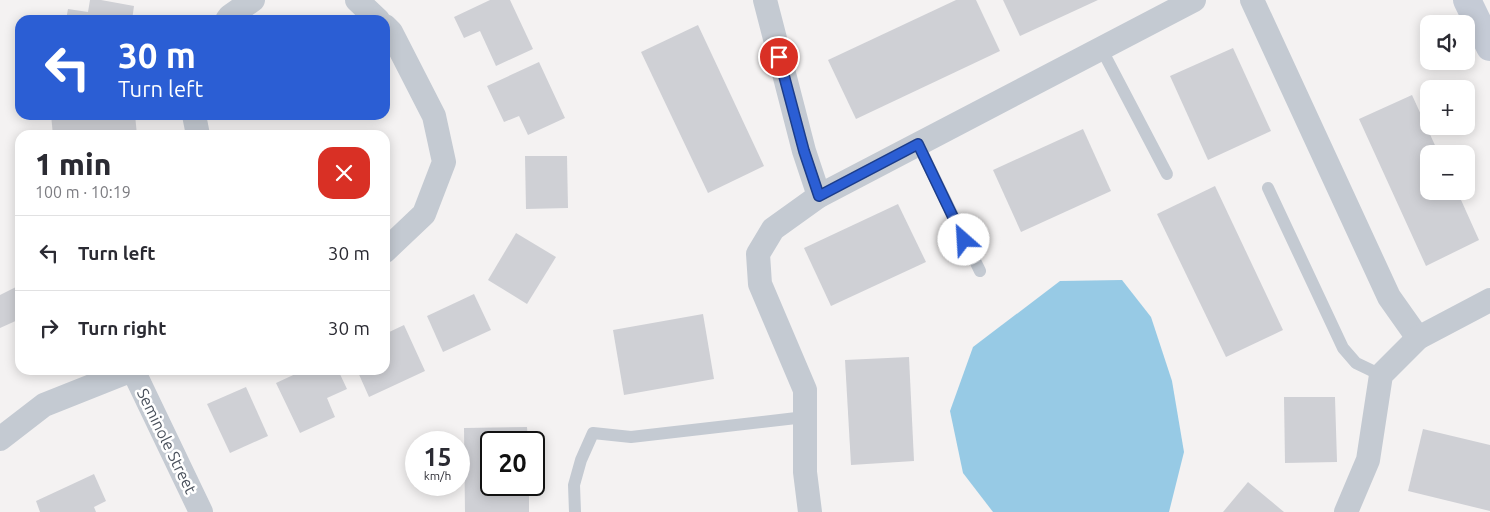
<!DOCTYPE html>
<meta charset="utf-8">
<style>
body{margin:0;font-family:Ubuntu,sans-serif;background:#f2f2f3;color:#2b2b33;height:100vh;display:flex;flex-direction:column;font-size:19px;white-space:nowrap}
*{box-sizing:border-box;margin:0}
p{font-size:16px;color:#7c7c81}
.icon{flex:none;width:28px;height:28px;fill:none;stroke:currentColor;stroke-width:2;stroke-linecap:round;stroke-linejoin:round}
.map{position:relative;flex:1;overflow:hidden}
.panel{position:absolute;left:15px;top:130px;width:375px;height:245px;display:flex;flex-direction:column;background:#fff;border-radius:15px;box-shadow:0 2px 12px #0003}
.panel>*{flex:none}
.banner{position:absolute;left:15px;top:15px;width:375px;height:105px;border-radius:15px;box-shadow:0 2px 12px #0003;background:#2b5ed4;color:#fff;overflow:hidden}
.tools{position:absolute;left:1420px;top:15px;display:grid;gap:10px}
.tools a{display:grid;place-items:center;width:55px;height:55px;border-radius:10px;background:#fff;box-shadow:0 2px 12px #0003;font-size:25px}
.speed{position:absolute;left:405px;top:431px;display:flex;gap:10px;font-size:25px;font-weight:700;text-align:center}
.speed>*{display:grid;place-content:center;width:65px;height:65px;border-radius:50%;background:#fff;box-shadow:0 2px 12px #0003;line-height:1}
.speed small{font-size:12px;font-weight:400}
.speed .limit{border:2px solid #111;border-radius:8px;background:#fff;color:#111}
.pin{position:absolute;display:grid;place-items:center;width:42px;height:42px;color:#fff;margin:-21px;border:2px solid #fff;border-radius:50%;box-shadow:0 1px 5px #0007}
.me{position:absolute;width:55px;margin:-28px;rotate:334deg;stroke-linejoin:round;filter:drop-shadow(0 0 4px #0008)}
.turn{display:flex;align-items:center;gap:18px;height:105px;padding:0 20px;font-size:22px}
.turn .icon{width:65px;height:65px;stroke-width:2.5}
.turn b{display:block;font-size:35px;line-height:42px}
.round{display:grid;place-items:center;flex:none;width:52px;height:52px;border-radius:15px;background:#f2f2f3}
.summary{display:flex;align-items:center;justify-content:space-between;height:85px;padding:0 20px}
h1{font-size:30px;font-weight:800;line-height:38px}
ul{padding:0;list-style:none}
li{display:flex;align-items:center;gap:15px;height:75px;padding:0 20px;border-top:1px solid #e1e1e2}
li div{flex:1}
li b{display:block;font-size:19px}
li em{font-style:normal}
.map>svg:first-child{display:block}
.water{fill:#97cae5}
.building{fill:#cfd0d5}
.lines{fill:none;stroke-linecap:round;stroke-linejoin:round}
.lane{stroke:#c4cad2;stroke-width:12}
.street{stroke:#c4cad2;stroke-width:24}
.secondary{stroke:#c5cbd6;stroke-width:28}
.route-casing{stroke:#1c3d8a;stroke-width:12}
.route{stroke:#2b5ed4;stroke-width:9}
.labels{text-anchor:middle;stroke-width:5;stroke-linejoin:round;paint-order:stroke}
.street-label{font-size:16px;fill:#4b525d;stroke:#fff}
</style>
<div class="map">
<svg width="1490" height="512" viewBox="0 0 1490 512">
<rect width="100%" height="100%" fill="#f4f2f2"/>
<path class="water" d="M1122,280L1151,317L1172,381L1184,452L1169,512H993L963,473L950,411L973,347L1060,281Z"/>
<g class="building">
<path d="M90,0H101L134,6L132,20H66L68,9L88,12Z"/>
<path d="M490,0H510L533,49L496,66L480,31L464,38L454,17Z"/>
<path d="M956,0H976L1000,51L856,119L828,60Z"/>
<path d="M1003,0H1098L1020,36Z"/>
<path d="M698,25L764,166L708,193L641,52Z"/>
<path d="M1233,48L1271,131L1208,160L1170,76Z"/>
<path d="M539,62L565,118L528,135L519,116L504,122L487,86Z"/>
<path d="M1412,95L1439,154H1429V191H1457L1479,240L1426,266L1359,119Z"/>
<path d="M51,115H135L137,135H53Z"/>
<path d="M1083,129L1111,191L1021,232L993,170Z"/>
<path d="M525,156H567L568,208L526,209Z"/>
<path d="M1215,186L1283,330L1226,357L1157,214Z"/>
<path d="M898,204L926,262L831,306L804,248Z"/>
<path d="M516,233L556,257L527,304L488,280Z"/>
<path d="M20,285V319L0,328V295Z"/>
<path d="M474,294L491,330L443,352L427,316Z"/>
<path d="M703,314L714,379L624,395L613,330Z"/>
<path d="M404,325L425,371L369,397L357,370H385V334Z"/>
<path d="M909,357L914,461L851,465L845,360Z"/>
<path d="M304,370H338L347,389L327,398L335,417L300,433L276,383Z"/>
<path d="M246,387L268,436L230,453L207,404Z"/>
<path d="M1284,397H1335L1337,462L1285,463Z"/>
<path d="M527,427L528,442H491V485H529V512H465L464,428Z"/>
<path d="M1423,429L1490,445V511L1408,491Z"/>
<path d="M94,474L106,501L94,507L96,512H40L36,501Z"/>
<path d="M1248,482L1284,512H1223Z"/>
</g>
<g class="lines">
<g class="lane">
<path d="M1101,48L1167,174"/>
<path d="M918,144L980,271"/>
<path d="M1268,188L1343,348L1356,363L1381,375"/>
<path d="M575,512L574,485L581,460L593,433L631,437L805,417"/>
</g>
<g class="street">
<path d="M357,0L378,20"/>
<path d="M765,0L804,151L819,196"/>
<path d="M1252,0L1389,297L1418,338"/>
<path d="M227,20L230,16L253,0"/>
<path d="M385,26L391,32L434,116L444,162L424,214L385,251"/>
<path d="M194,115L198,135"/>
<path d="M133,370L201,512"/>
<path d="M0,439L44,405L132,370"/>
<path d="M810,512L805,472V390L760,284L758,254L773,229L819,196L1194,0"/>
<path d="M1346,512L1368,460L1381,375L1418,338L1490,300"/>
</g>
<path class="secondary" d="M1467,0L1490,47"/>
</g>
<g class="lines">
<g class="route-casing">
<path id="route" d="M779,57L804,151L819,196L918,144L964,240"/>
</g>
<use href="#route" class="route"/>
</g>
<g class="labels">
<g class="street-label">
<text transform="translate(167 441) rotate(64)" y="6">Seminole Street</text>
</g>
</g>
</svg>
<div class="tools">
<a><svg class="icon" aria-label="sound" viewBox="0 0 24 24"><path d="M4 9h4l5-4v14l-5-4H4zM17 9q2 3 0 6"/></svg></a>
<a>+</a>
<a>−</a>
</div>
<div class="speed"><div>15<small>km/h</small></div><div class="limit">20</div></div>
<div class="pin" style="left:779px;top:57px;background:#d93025"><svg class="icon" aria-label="arrive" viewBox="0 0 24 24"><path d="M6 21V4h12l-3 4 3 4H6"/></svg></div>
<svg class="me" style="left:964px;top:240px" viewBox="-20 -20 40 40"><circle r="19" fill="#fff"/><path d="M0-13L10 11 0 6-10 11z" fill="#2b5ed4"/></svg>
<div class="banner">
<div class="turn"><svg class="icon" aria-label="left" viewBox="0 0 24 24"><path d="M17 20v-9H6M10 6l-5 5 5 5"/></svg><div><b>30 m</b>Turn left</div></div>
</div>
<section class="panel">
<div class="summary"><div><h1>1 min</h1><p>100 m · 10:19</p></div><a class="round" style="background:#d93025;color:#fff"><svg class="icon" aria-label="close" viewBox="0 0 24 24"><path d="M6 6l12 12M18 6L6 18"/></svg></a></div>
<ul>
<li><svg class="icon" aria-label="left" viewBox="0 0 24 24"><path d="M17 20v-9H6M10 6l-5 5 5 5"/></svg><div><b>Turn left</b></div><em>30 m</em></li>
<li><svg class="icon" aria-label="right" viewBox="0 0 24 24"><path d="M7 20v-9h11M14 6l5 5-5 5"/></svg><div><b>Turn right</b></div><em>30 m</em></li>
</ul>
</section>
</div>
